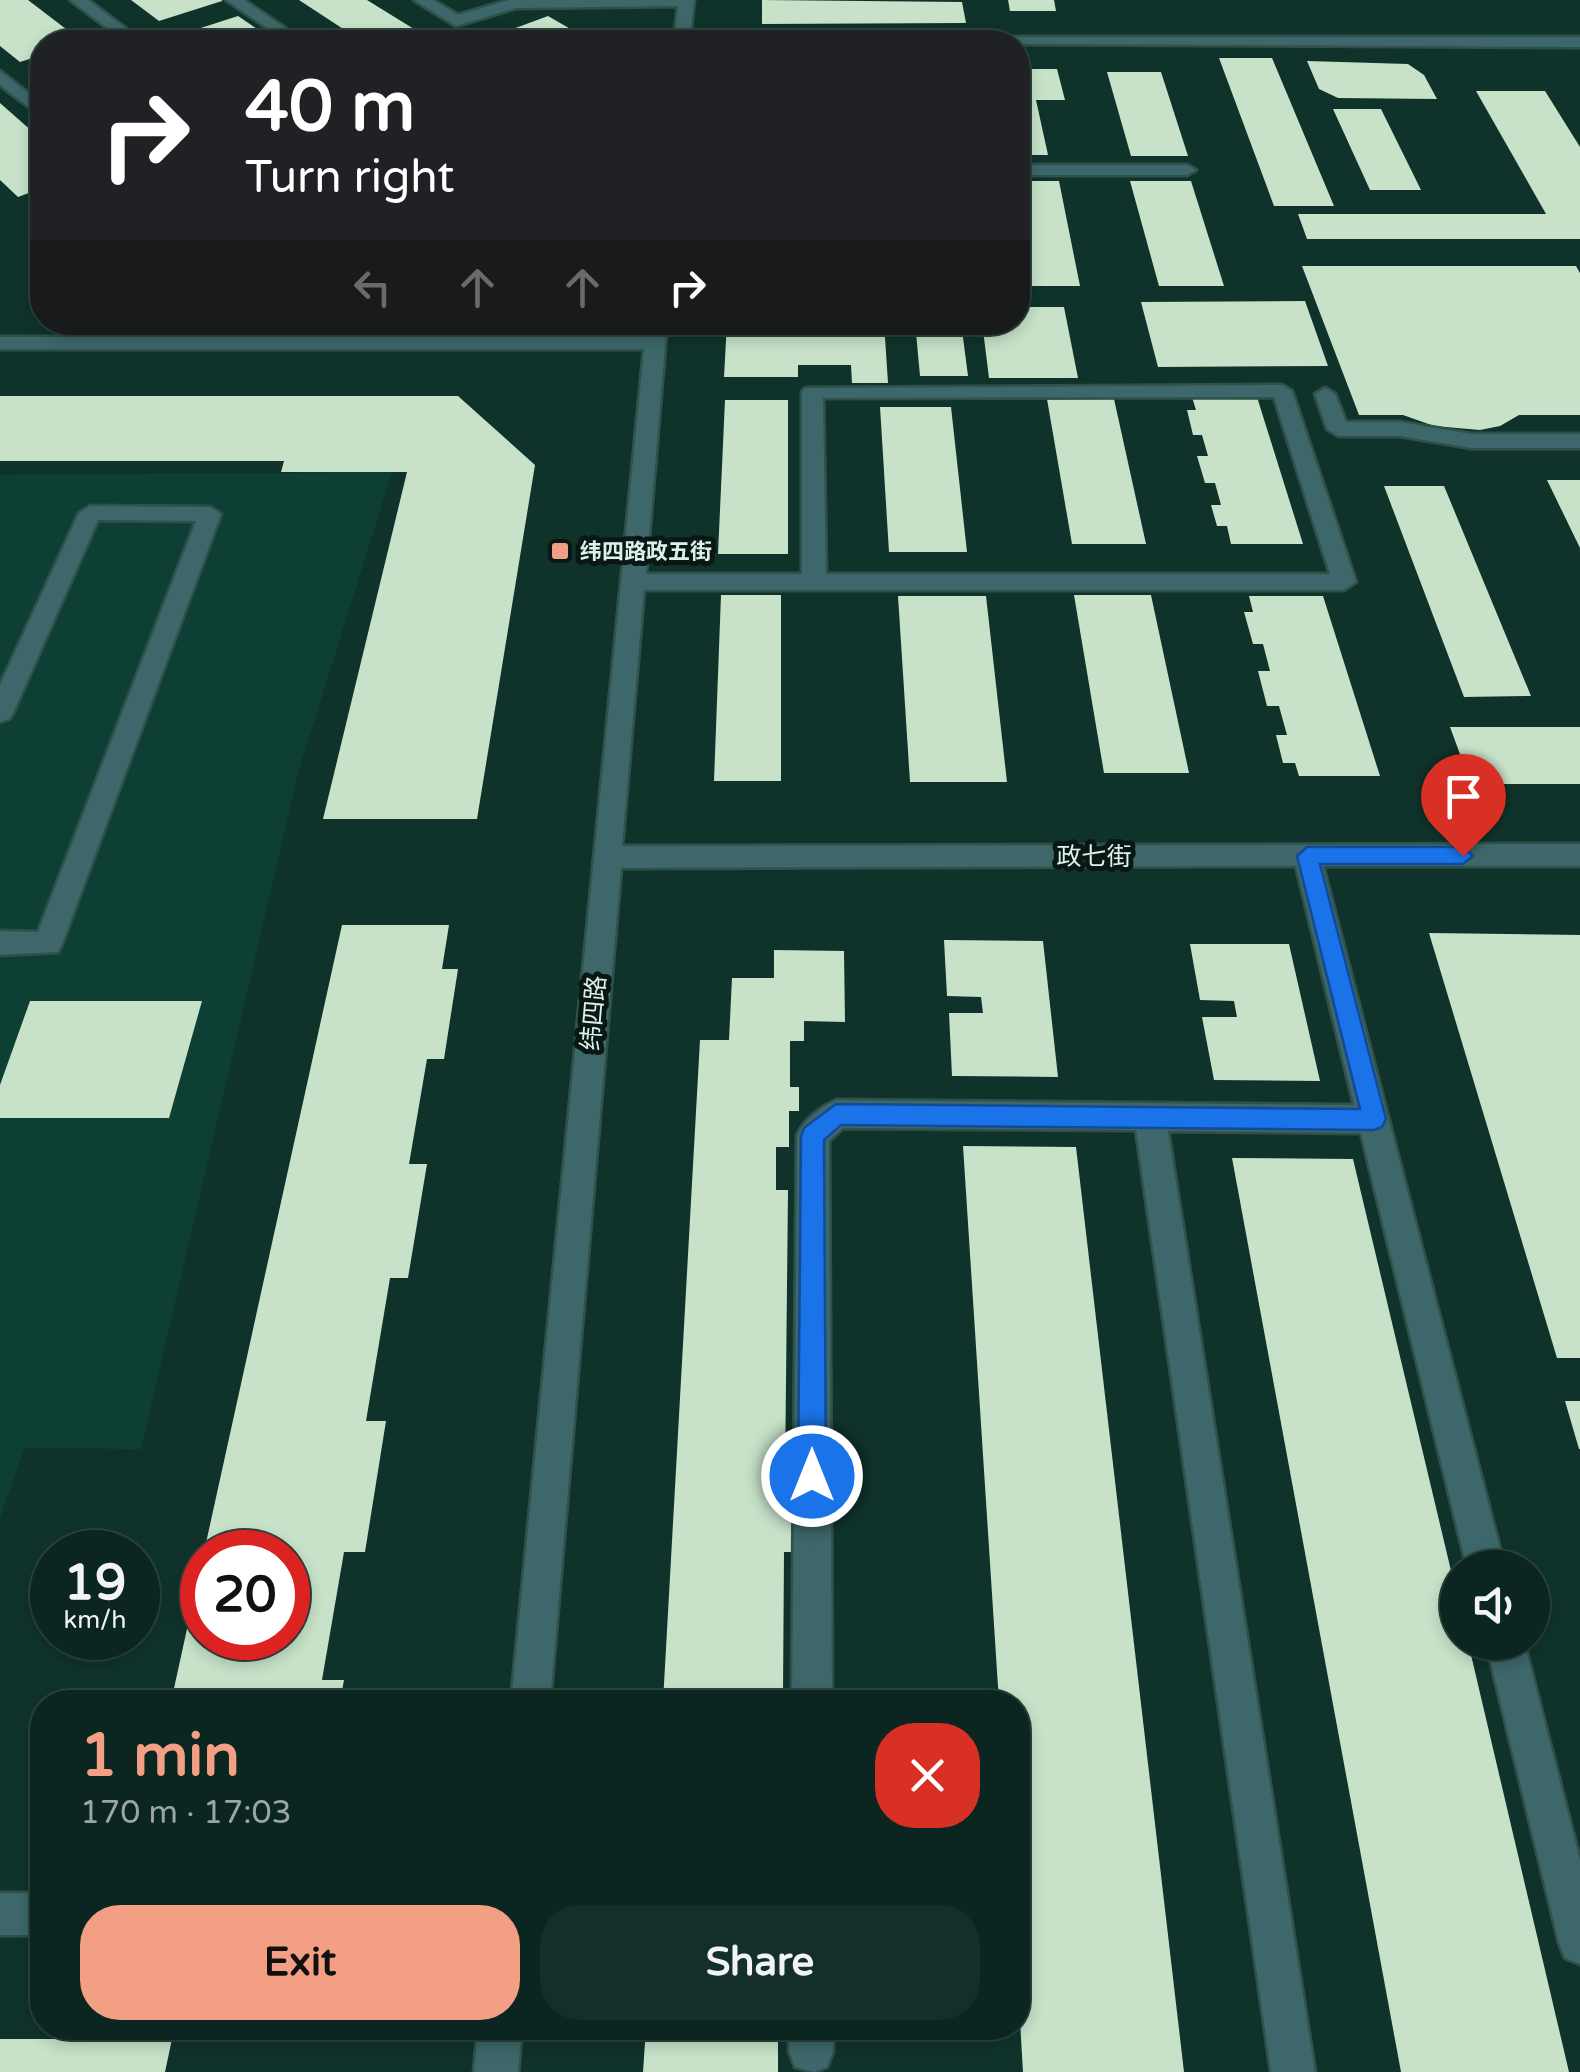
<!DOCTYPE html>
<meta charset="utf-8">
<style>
body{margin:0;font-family:"Varela Round","Noto Sans SC",sans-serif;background:#142e29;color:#f1f3f6;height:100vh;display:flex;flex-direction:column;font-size:38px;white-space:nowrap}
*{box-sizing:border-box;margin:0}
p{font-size:32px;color:#9aa5a5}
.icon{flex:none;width:55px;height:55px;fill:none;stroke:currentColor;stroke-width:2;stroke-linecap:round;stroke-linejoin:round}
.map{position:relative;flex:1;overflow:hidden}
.sheet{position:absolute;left:30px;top:1690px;width:1000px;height:350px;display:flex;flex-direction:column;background:#0b2620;border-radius:40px;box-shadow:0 5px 15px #0003,0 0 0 2px #2b433e}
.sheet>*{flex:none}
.guide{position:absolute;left:30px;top:30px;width:1000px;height:305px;border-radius:40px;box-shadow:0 5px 15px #0003,0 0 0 2px #2b433e;background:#202124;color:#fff;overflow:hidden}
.tools{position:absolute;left:1440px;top:1550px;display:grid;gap:20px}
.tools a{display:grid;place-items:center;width:110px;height:110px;border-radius:50%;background:#0b2620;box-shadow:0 5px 15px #0003,0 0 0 2px #2b433e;font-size:50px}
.speed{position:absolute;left:30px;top:1530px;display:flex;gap:20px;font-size:50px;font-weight:700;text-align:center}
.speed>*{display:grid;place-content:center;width:130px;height:130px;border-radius:50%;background:#0b2620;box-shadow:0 5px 15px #0003,0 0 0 2px #2b433e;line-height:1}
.speed small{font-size:25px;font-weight:400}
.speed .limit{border:15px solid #d22;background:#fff;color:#111}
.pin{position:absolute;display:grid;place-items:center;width:85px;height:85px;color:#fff;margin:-102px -42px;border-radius:50% 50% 50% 0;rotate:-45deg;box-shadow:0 0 10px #0007}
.pin .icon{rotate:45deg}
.me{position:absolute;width:110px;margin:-55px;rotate:0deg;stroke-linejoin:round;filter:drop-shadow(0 0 8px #0008)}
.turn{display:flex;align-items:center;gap:35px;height:210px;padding:0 50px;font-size:45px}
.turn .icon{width:130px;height:130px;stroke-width:2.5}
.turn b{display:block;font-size:70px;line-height:85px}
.lanes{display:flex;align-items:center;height:95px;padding:0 50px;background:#0003;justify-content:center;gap:50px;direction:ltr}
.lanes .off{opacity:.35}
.round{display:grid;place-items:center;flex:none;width:105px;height:105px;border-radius:40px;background:#142e29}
.summary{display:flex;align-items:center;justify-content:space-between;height:170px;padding:0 50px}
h1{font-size:60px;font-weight:700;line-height:75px;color:#f39f84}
.primary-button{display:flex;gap:20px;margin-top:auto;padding:20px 50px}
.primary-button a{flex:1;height:115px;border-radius:40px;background:#f39f84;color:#111;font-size:40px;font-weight:700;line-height:115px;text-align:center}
.primary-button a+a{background:#142e29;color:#f1f3f6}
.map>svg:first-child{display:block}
.built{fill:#0e3f35}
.building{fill:#c7e2c9}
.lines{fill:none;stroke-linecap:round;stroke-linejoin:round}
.minor-casing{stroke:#305149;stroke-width:5}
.minor{fill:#3d676a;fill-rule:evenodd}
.route{fill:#1a73e8;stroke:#114b97;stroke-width:2.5}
.poi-dot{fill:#f39f84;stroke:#091814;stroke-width:4}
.labels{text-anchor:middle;stroke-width:10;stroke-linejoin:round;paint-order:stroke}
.far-poi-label{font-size:22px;font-weight:bold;fill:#ddf0ea;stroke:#091814;text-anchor:start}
.street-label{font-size:25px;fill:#ddf0ea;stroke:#091814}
</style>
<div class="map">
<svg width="1580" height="2072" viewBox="0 0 1580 2072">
<rect width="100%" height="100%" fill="#0f332a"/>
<path class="built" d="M392,472L298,773L141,1449L24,1448L0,1518V475Z"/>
<g class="building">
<path d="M0,0H28L83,42H42V55L20,62L0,46Z"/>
<path d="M131,0H222V1L159,21Z"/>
<path d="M299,0H367L435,42H363Z"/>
<path d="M762,0L962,2L966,23L762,24Z"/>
<path d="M1008,0H1054L1056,11H1010Z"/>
<path d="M238,16L276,42H189L179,35Z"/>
<path d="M548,16L593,42H531L510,30Z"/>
<path d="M1219,58H1272L1334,206H1274Z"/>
<path d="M1307,61L1408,64L1424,75L1437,99L1338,98L1319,89Z"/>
<path d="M1018,69H1057L1065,100H1036L1048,155H1018Z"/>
<path d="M1107,72H1161L1188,156H1131Z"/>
<path d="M1476,91H1545L1580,147V239H1307L1298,214H1546Z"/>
<path d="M0,103L42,140V188L18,197L0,180Z"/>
<path d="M1333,109H1381L1421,190H1370Z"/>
<path d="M1018,181H1059L1080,286H1022L1018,260Z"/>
<path d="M1130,181H1191L1224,286H1159Z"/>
<path d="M1302,266H1576L1580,273V415H1519L1500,426L1480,430L1434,426L1403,415H1359Z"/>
<path d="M1305,301L1328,366L1158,367L1141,302Z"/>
<path d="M1018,307H1064L1078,378H989L982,322H1018Z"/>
<path d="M727,322H798V329H822V334H850V322H884L888,383H852L851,365H798V377H724Z"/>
<path d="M915,322H961L968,376H920Z"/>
<path d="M0,396H458L535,465L477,819H323L407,472H281L284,461H0Z"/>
<path d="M1192,397H1257L1303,544H1231L1227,526H1217L1211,505H1221L1215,483H1205L1197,456H1208L1202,435H1193L1187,410H1196Z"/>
<path d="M1047,399H1114L1146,544H1072Z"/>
<path d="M725,400H788V554H718Z"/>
<path d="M880,407H951L967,552H889Z"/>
<path d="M1547,480H1580V548Z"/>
<path d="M1384,486H1444L1531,696L1464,697Z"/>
<path d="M721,595H781V781H714Z"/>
<path d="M1074,595H1151L1189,773H1104Z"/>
<path d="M898,596H986L1007,782H910Z"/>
<path d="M1249,596H1323L1380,776H1299L1295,763H1283L1276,735H1287L1279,706H1267L1258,671H1270L1263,644H1253L1244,612H1253Z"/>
<path d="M1450,727H1580V784H1471Z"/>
<path d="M342,925H449L442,969H458L444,1059H427L409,1164H427L408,1278H390L366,1421H386L365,1552H344L322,1680H344L340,1702H171L201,1565L202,1638H288V1552H204Z"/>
<path d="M1429,933L1580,935V1358H1557Z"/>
<path d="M944,940L1043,941L1058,1077L952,1076L949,1013H983L981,997L947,996Z"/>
<path d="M1190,944H1289L1320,1081L1214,1080L1202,1017H1237L1234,1001L1200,1000Z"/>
<path d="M774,950L844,951L845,1022L804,1021V1041H790V1087H799V1111H789V1147H776V1190H788L785,1478H801V1552H784L783,1694H802V1702H663L700,1040H729L732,978H774Z"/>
<path d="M30,1001H202L169,1118H0V1085Z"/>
<path d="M963,1146L1076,1147L1184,2072H1023L1018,1987V1702H999Z"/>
<path d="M1232,1158L1353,1159L1458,1600V1642H1468L1569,2072H1401Z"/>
<path d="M1565,1401H1580V1449H1579Z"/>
<path d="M646,2028H778V2072H643Z"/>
<path d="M0,2039H172L165,2072H0Z"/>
</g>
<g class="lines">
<g class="minor-casing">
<g id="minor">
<path d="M70,0H88L144,42H126Z"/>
<path d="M226,0H244L306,42H288Z"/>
<path d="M414,0H433L458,15L509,0H694L690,37H1580V47L674,42L678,6L516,8L456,26Z"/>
<path d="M0,71L42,104V117L0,85Z"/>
<path d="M1018,165H1187L1196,170L1187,175H1018Z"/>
<path d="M647,322H667L646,574H802V392L805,388L1282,385L1292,391L1356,582L1344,590H644L622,846L1580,844V866H1323L1505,1568H1467L1361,1133L1168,1131L1315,2072H1271L1136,1130L843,1128L829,1141L832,1702H792L797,1135C805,1119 821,1106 837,1100L1354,1105L1296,866L621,868L550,1702H511L644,349H0V337H646ZM1274,397L1330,574H826L823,398Z"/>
<path d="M1325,388L1335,394L1346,422H1400L1471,434H1580V448H1471L1400,436H1338L1327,429L1315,394Z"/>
<path d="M90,506L210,507L221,514L62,944L58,952L0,955V931L38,932L196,521L98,520L13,713L9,719L0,722V685L79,513Z"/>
<path d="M1486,1642H1524L1580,1860V1964L1565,1958L1559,1943Z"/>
<rect x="0" y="1893" width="42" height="42"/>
<path d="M478,2028H522L518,2072H474Z"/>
<path d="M789,2028H833V2051L827,2067L814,2072L795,2067L789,2051Z"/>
</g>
</g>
<use href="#minor" class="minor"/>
</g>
<path class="route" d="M1307,847H1463L1473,856L1463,864H1320L1386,1119L1382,1127L1374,1130L841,1125L824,1140L826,1476L822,1485L812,1489L802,1485L798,1476L801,1136L804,1128L836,1104L1360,1109L1297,856Z"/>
<rect class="poi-dot" x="550" y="541" width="20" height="20" rx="5"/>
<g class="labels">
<g class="far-poi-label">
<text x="580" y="559">纬四路政五街</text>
</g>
<g class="street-label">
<text x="1094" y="865">政七街</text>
<text transform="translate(593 1013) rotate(-85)" y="9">纬四路</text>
</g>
</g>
</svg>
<div class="tools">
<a><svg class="icon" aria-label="sound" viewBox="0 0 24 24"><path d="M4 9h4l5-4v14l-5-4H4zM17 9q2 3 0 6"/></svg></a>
</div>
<div class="speed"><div>19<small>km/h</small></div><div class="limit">20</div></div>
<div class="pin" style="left:1463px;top:856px;background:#d93025"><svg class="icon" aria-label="arrive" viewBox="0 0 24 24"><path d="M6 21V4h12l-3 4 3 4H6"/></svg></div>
<svg class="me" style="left:812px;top:1476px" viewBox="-20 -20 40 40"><circle r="17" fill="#1a73e8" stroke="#fff" stroke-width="3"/><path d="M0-11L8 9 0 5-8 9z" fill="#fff"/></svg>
<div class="guide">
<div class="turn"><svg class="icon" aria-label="right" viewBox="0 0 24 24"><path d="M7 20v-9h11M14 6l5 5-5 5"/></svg><div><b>40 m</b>Turn right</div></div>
<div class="lanes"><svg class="icon off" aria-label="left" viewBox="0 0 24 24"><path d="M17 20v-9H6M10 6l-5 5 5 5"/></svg><svg class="icon off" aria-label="ahead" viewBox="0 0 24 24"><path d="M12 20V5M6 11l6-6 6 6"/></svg><svg class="icon off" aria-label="ahead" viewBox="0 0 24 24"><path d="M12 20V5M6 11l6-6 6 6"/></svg><svg class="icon" aria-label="right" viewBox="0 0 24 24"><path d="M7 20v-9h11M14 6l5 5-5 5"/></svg></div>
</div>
<section class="sheet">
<div class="summary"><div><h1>1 min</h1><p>170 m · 17:03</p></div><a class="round" style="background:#d93025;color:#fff"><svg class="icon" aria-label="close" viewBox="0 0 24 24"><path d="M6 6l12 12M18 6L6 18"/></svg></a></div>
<div class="primary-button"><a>Exit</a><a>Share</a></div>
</section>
</div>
